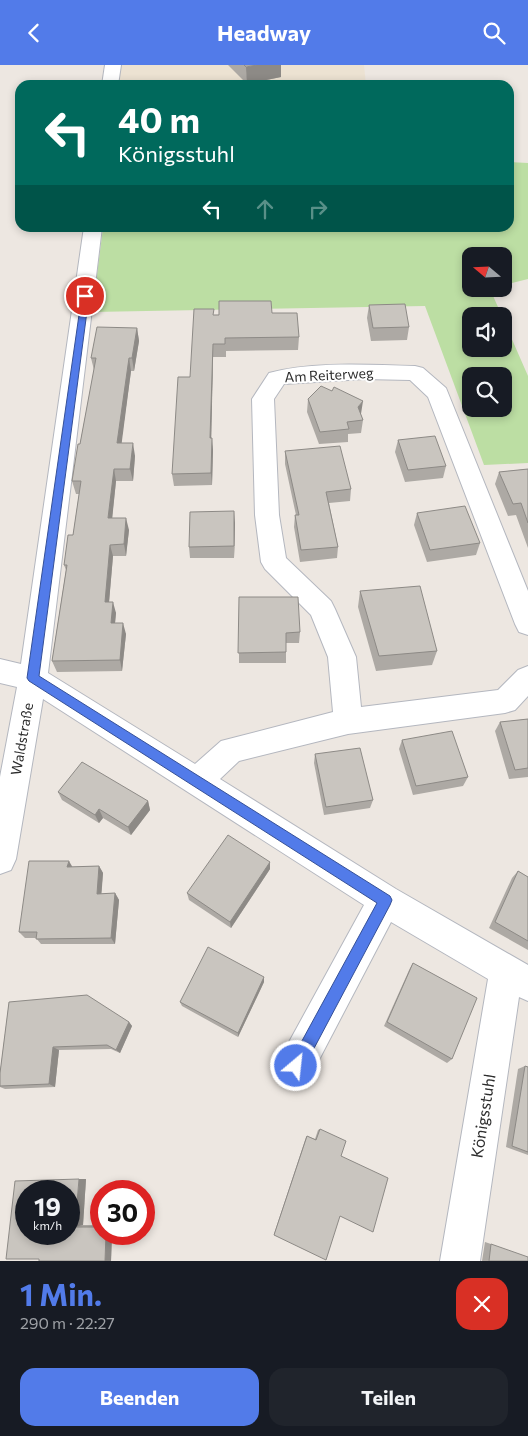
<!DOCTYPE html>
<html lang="de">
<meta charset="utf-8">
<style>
body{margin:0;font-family:Commissioner,sans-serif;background:#20242c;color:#f1f3f6;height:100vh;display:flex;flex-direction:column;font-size:19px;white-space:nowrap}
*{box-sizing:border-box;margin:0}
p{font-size:16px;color:#9ea1a6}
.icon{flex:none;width:28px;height:28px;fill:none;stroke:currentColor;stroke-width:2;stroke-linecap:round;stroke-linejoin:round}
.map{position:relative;height:1196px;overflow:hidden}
.side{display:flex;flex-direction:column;background:#171b24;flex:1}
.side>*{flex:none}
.hud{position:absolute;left:15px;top:15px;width:499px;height:152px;border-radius:15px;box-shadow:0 2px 8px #0003;background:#00695c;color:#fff;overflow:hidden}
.needle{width:32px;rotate:289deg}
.fabs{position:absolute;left:462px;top:182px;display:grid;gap:10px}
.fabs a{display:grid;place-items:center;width:50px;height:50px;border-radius:10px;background:#171b24;box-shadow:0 2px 8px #0003;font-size:25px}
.speed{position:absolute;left:15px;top:1115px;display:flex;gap:10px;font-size:25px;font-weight:700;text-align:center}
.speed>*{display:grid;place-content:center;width:65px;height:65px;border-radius:50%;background:#171b24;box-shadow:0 2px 8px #0003;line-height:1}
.speed small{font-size:12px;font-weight:400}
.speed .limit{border:8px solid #d22;background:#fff;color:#111}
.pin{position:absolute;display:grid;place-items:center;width:42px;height:42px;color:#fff;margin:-21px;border:2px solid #fff;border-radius:50%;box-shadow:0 1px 5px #0007}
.me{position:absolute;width:55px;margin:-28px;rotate:28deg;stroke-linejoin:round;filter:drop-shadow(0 0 4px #0008)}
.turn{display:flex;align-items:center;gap:18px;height:105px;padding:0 20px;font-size:22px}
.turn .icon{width:65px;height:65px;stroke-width:2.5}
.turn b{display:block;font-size:35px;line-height:42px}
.lanes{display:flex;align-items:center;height:48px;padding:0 20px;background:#0003;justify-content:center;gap:25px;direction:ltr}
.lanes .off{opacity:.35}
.round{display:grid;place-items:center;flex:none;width:52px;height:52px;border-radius:15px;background:#20242c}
.overview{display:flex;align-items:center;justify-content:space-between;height:85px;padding:0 20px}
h1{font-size:30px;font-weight:700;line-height:38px;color:#527be9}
.primary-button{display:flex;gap:10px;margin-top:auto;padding:10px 20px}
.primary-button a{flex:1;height:58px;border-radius:15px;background:#527be9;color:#fff;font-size:20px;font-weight:700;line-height:58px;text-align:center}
.primary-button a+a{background:#20242c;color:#f1f3f6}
header{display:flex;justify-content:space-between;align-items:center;height:65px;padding:0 20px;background:#527be9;color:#fff;font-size:22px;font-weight:700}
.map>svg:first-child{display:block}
.education{fill:#ece2d2}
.green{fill:#bcdea3;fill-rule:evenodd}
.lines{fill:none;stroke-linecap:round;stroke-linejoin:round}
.minor-casing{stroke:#b4b7bf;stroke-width:2}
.minor{fill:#fff;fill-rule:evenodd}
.wall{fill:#ada9a4}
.shaded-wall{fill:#8d8a86}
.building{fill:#c9c5bf;stroke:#8d8a86;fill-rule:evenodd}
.route{fill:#527be9;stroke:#355097}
.labels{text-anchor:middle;stroke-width:4;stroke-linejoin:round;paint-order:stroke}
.street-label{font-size:14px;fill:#2d2d2d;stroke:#fff}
.near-street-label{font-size:16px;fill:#2d2d2d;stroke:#fff}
</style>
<header><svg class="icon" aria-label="back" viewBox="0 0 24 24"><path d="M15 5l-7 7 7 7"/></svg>Headway<svg class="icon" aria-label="search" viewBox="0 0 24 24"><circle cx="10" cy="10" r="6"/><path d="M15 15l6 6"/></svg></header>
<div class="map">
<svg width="528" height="1196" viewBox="0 0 528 1196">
<rect width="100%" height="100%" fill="#ede7e1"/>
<path class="education" d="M116,0H364L366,20H115Z"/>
<path class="green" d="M509,97L528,98V214L504,220V191H471V224H490L502,251H471V284H504V256L528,311V398L484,400L425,241L92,247L103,163L509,162ZM471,311H504V344H471Z"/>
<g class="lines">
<g class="minor-casing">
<g id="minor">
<path d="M105,0H121L118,20H102Z"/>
<path d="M84,162H102L48,608L195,699L221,676L333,647L328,592L311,550L265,504L261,497L255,450L252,334L269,308C312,296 370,300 415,301L423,303L446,323L528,526V570L519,567L515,559L428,332L410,315L364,314L284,319L274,334L279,450L286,493L331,536L335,544L356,592L361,642L498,625L518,605L528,601V631L515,645L505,648L348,669L239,696L220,714L396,824L528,900V936L519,932L480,1196H440L488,914L391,857L309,1014L296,1019L283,1014L278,1001L283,988L364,840L43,634L16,794L11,805L0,809V712L17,622L0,618V594L21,599Z"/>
</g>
</g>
<use href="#minor" class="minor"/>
</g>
<g class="wall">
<path d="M228,0H281V12L247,19Z"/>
<path d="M369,240L409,262L407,275L371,276L367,253Z"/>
<path d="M272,248L299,272L298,285L226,286V292H213L211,373L213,385L212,420L174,421L172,409L190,312L214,250Z"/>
<path d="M137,263L139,276L134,306H131L121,378L135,391L133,416H116L112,453L129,465L126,491H113L109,537L116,548L115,558L126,569L122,606L57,607L52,596L66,505L64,500L73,470L79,429H76L72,416L80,379L94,305L91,293Z"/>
<path d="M308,334L361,349V350L363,355L361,368L348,369V377L319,379L307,347Z"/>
<path d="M398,375L446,401L443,413L405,417L395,387Z"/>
<path d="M285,386L351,424L350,436L329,438L338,482L337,493L300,497L294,462L295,450H296L285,399Z"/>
<path d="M528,404V483L516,450L508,451L495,419L499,407Z"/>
<path d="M417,448L480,478L476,490L427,497L414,460Z"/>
<path d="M235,458L234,493H190L189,482Z"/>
<path d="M360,526L437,586L432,600L376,606L358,542Z"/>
<path d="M239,532L300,567L299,578H286V598H239Z"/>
<path d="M528,654V712L509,714L495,666L500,657Z"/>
<path d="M402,675L468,712L463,721L413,730L399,684Z"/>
<path d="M315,689L373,735L370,743L324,750L314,698Z"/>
<path d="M58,727L148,736L150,745L131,770L103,753L99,758L62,735Z"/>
<path d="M270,797V804L231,863L189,835L187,828Z"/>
<path d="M99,801L103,808L101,829L115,828L119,835L115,879H41L36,873H25L19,867L72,802Z"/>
<path d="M518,806L528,812V885L489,863L512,813Z"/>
<path d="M413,898L452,994L447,998L384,961L410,903Z"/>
<path d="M264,912V917L238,972L182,941L180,937Z"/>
<path d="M9,937L129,957L132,961L120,988L111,984L59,985L55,1022L5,1024L0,1022V1008Z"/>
<path d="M525,1001L528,1002V1090L506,1082L518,1004Z"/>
<path d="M320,1064L341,1091L340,1151L274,1170V1169L306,1072L307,1071L315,1074L318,1065Z"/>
<path d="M86,1114L83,1160H101V1169H112L111,1196H39Z"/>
<path d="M485,1177L491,1179L528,1196H482Z"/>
</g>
<g class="shaded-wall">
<path d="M257,0H281V12L247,19L246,2Z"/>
<path d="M137,263L139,276L134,306L132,293Z"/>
<path d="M213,279V292L211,385L210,373Z"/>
<path d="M129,293L131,306L120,391L117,378Z"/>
<path d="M363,336L361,349L356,354L358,342Z"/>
<path d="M212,373L213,385L212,420L211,408Z"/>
<path d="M133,378L135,391L133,416L130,404Z"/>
<path d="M114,404L116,416L111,465L108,453Z"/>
<path d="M234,446L235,458L234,493Z"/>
<path d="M126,453L129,465L126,491L124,479Z"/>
<path d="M110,480L113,491L108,549L105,537Z"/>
<path d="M113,537L116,548L114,568L111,558Z"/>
<path d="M123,558L126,569L122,606L120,595Z"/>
<path d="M148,736L150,745L131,770L128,762Z"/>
<path d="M99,744L103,753L99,758L95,750Z"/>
<path d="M69,796L73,803L67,802Z"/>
<path d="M270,797V804L231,863L230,857Z"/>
<path d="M99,801L103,808L101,835L97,829Z"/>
<path d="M115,828L119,835L115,879L111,873Z"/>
<path d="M264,912V917L238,972V968Z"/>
<path d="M129,957L132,961L120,988L116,985Z"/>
<path d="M53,982L59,985L55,1022L49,1019Z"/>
<path d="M79,1114H86L83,1160L75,1162Z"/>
<path d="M106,1169H112L111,1196H105Z"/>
</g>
<g class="building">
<path d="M244,0H257L246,2Z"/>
<path d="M219,236H271L272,248H297L299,272L225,273V279H213L210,373H212L211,408L172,409L178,312H190L194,244H214L213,250H219Z"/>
<path d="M405,239L409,262L373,263L369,240Z"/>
<path d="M97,262L137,263L132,293H129L117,378H133L130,404H114L108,453H126L124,479L110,480L105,537H113L111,558H123L120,595L52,596L67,500H64L68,470H73L81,416H72L78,379H80L96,293H91Z"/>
<path d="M321,321L332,326L334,322L363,336L358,342L363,355L347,357L349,364L320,367L308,334Z"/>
<path d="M435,371L446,401L408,405L398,375Z"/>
<path d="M340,381L351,424L326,427L338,482L301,485L295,450H299L285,386Z"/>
<path d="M528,404V458L521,438L513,439L499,407Z"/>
<path d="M465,441L480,478L430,485L417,448Z"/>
<path d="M234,446V481L189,482L190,447Z"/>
<path d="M420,521L437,586L379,591L360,526Z"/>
<path d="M239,532H298L300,567L286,568V587L238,588Z"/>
<path d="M528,654V703L515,705L500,657Z"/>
<path d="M452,666L468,712L416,721L402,675Z"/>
<path d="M360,683L373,735L326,742L315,689Z"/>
<path d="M82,697L148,736L128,762L99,744L95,750L58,727Z"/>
<path d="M228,770L270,797L230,857L187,828Z"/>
<path d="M29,796H69L67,802L99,801L97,829L115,828L111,873L36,874L37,867H19Z"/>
<path d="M518,806L528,812V876L495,857Z"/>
<path d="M208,882L264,912L238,968L180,937Z"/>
<path d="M413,898L477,933L452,994L387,957Z"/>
<path d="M87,930L129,957L116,985L107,980L53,982L49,1019L0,1021V1008L9,937Z"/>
<path d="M525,1001L528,1002V1087L512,1081Z"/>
<path d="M320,1064L346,1076L341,1091L388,1113L373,1167L340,1151L326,1195L274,1170L307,1071L316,1075Z"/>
<path d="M79,1114L75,1162H101V1169H106L105,1196H39V1194H6L15,1116ZM26,1126H69V1169H26Z"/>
<path d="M491,1179L528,1192V1196H489Z"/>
</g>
<path class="route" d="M82,229L89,231L39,611L390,831L392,835L390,840L302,1006L296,1009L291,1006L289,1001L291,996L377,838L29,616L27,613Z"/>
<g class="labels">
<g class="street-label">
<text transform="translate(329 310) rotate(-3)" y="5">Am Reiterweg</text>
<text transform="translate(22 674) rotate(-80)" y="5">Waldstraße</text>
</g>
<g class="near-street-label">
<text transform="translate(483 1051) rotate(-81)" y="6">Königsstuhl</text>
</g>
</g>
</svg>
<div class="fabs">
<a><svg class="needle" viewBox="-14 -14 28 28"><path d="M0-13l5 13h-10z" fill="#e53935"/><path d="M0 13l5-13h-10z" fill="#9ea1a6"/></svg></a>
<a><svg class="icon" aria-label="sound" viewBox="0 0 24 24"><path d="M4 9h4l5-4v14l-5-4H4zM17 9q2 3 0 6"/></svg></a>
<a><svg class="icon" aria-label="search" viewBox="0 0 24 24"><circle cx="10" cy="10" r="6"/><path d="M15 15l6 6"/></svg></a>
</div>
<div class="speed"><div>19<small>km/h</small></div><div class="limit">30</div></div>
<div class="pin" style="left:85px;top:231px;background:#d93025"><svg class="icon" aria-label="arrive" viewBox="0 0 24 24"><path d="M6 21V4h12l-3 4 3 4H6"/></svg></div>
<svg class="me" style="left:296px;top:1001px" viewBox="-20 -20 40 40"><circle r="17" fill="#527be9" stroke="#fff" stroke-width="3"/><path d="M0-11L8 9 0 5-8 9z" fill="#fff"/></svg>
<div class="hud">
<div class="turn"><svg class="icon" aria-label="left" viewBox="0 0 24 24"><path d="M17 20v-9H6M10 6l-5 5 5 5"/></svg><div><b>40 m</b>Königsstuhl</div></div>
<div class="lanes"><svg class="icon" aria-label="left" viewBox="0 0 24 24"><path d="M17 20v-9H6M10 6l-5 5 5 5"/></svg><svg class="icon off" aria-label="ahead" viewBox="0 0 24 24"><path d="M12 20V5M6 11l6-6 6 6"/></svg><svg class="icon off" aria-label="right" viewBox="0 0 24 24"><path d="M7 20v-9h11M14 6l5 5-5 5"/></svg></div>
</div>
</div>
<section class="side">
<div class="overview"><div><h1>1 Min.</h1><p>290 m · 22:27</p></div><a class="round" style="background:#d93025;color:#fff"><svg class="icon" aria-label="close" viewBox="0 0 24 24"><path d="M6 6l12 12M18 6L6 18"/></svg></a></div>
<div class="primary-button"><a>Beenden</a><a>Teilen</a></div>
</section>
